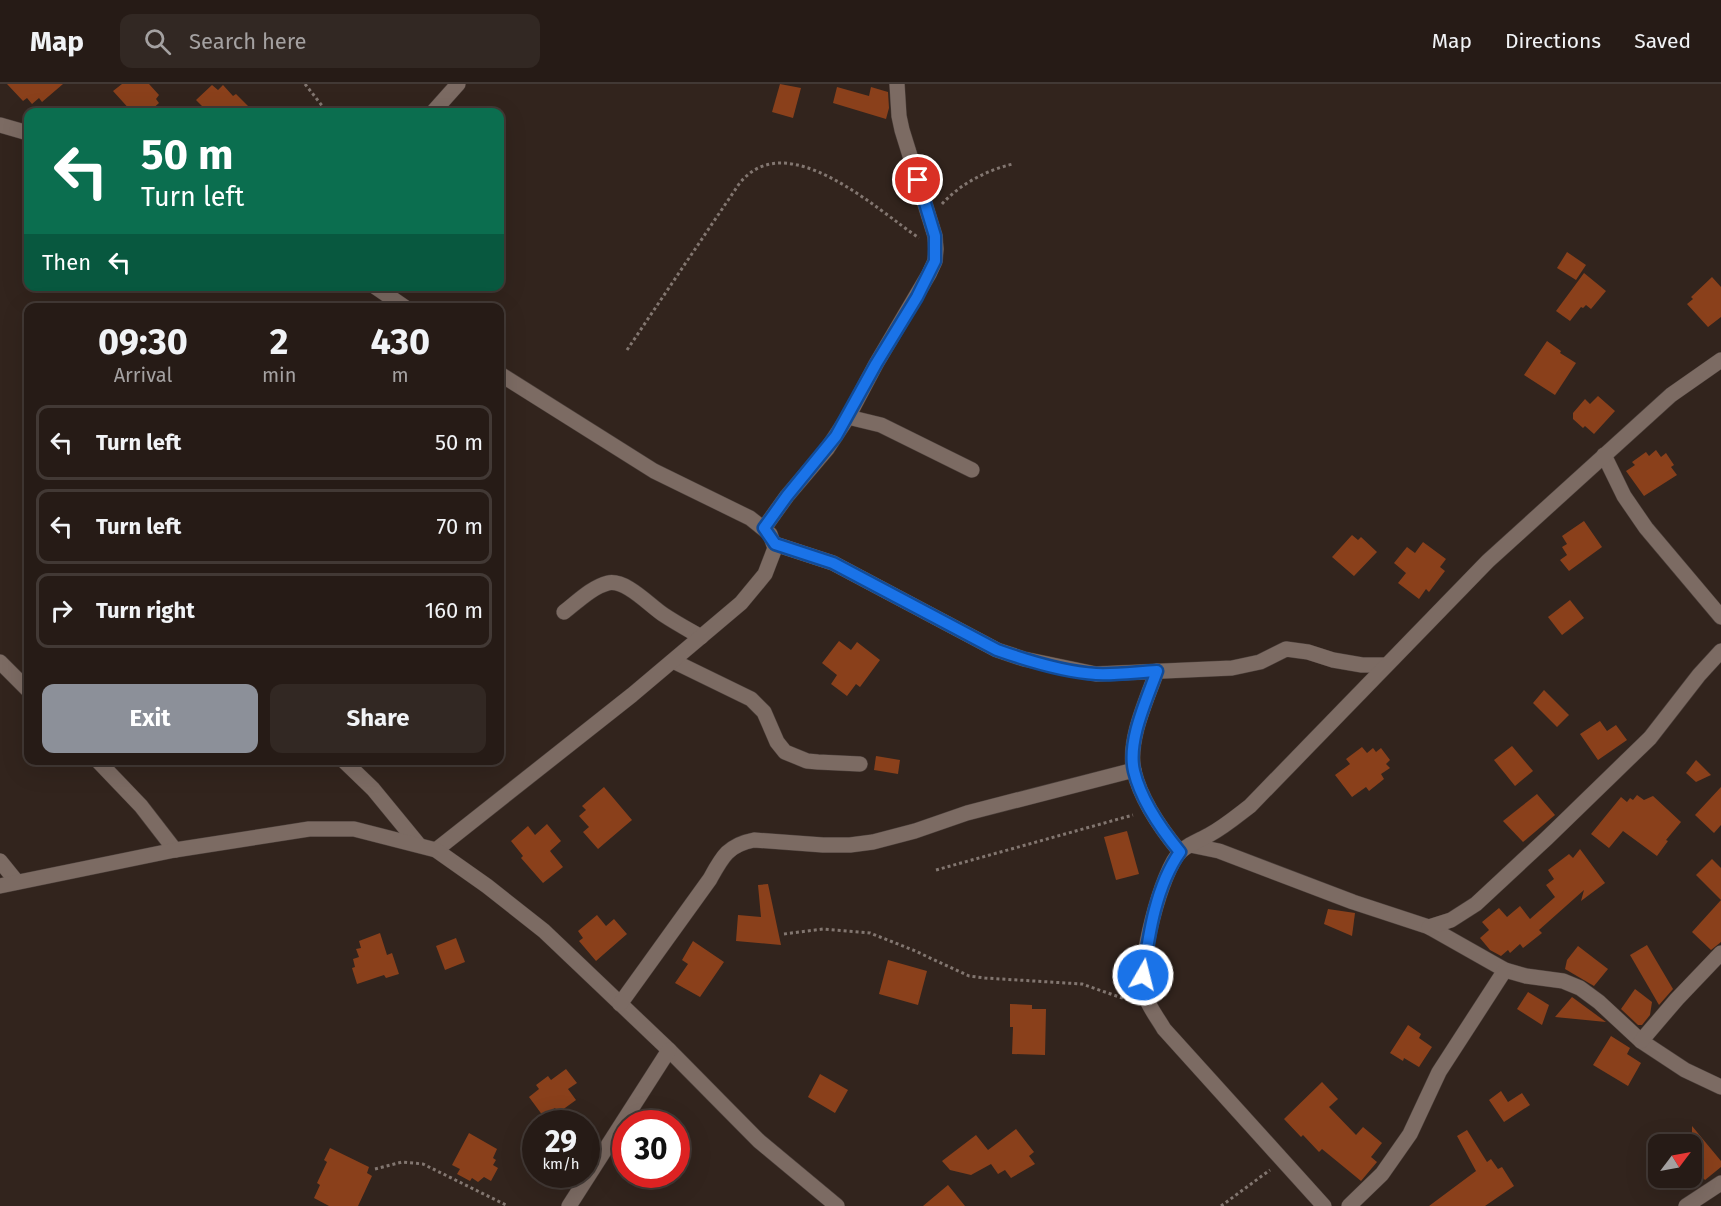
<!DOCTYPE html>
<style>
body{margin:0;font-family:"Fira Sans",sans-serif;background:#322823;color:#f1f3f6;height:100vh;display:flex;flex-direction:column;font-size:22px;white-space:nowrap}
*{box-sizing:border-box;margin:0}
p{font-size:20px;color:#a4a1a1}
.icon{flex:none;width:33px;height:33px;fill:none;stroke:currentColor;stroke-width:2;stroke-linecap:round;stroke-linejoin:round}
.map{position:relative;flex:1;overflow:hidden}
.drawer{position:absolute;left:24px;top:219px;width:480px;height:462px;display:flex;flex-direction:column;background:#261b16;border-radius:12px;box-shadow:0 6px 24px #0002,0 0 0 2px #423935}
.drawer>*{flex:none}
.top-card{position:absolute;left:24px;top:24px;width:480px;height:183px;border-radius:12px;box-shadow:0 6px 24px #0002,0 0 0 2px #423935;background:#0b6e4f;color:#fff;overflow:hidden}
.needle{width:39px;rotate:58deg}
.controls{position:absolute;left:1648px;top:1050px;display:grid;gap:12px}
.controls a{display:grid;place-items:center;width:54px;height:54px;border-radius:12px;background:#261b16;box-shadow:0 6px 24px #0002,0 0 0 2px #423935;font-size:30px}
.speed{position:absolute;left:522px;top:1026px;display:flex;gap:12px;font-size:30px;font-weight:700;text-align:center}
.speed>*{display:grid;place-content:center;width:78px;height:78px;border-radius:50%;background:#261b16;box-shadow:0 6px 24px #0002,0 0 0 2px #423935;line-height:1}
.speed small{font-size:15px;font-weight:400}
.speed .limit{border:9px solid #d22;background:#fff;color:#111}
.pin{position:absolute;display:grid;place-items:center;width:51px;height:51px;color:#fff;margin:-26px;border:3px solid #fff;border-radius:50%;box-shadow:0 2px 6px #0007}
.me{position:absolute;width:66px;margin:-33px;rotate:8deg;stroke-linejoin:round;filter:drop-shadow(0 0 4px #0008)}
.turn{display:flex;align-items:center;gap:21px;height:126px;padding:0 18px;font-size:27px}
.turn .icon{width:78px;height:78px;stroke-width:2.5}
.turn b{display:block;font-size:42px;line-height:51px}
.then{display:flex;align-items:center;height:57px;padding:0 18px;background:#0003;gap:12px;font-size:22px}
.eta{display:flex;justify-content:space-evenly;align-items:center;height:102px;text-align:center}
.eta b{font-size:36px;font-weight:700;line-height:42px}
.primary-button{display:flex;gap:12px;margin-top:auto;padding:12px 18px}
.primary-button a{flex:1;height:69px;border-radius:12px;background:#8c9099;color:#fff;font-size:24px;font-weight:700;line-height:69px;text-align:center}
.primary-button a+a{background:#322823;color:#f1f3f6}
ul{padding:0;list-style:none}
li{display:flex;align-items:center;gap:18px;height:75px;margin:0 12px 9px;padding:0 6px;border:3px solid #423935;border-radius:12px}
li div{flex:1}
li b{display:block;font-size:22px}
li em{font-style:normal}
header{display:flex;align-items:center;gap:36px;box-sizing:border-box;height:84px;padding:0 30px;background:#261b16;border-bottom:2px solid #423935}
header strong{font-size:28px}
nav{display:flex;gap:33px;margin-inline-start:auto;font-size:21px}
.search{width:420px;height:54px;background:#322823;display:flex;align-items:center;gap:15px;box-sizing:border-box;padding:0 21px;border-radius:12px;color:#a4a1a1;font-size:22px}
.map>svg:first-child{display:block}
.building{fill:#8a401b}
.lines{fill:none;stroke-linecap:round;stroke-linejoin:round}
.street-casing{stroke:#4b3f3a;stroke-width:16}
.path{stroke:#827670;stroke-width:3;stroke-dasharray:3 3;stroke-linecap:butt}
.street{stroke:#7c6b63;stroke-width:15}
.route-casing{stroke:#114b97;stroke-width:15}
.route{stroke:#1a73e8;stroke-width:10}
</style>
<header>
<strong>Map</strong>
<div class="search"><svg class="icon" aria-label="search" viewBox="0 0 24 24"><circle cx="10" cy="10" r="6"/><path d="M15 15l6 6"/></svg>Search here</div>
<nav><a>Map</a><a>Directions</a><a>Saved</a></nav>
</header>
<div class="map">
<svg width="1721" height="1122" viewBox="0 0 1721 1122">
<rect width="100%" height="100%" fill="#32241d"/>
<g class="building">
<path d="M7,0H63L42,18L39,14L32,20L27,14L23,17Z"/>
<path d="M122,0H149L159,11L156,15L159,19L149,28H132L113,7Z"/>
<path d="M780,0L801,4L793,34L772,28Z"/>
<path d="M212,1L218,6L223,1L233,12L236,10L254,28H208L196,16Z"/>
<path d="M837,3L869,12L871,3L888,8L889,24L886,35L833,19Z"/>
<path d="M1567,168L1586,181L1576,196L1557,184Z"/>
<path d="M1584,189L1606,207L1591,225L1586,221L1583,224L1581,223L1570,237L1556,227Z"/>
<path d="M1712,193L1721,203V233L1708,243L1687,220L1693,215L1691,213Z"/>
<path d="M1547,257L1561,267L1560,269L1576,279L1555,311L1524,291Z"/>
<path d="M1598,312L1615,327L1594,350L1585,342L1583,344L1573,335V329L1585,315L1590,320Z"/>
<path d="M1656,366L1661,373L1666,369L1674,381L1671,383L1677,391L1644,412L1626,387L1635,381L1632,378L1646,368L1649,372Z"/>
<path d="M1584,437L1602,463L1569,487L1560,476L1567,471L1562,463L1567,460L1562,452Z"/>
<path d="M1352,451L1358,456L1361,453L1377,468L1354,492L1332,473Z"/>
<path d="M1423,458L1446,475L1440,483L1445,487L1429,508L1426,505L1419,515L1398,499L1406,489L1394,479L1407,463L1415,469Z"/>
<path d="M1570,516L1584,534L1562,551L1548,533Z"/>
<path d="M839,557L851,566L857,558L880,576L860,603L856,600L847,612L831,600L837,591L822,579Z"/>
<path d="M1544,606L1569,631L1557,643L1533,619Z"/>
<path d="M1600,637L1607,647L1616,641L1627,656L1598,676L1580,650Z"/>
<path d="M1512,662L1533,687L1515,702L1494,676Z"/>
<path d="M1362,663L1367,669L1373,664L1376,668L1381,664L1390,676L1386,680L1390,684L1381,690L1384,695L1369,707L1366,703L1352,713L1335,691L1350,680L1346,675Z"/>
<path d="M876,672L900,676L898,690L874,686Z"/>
<path d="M1696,676L1711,691L1696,698L1686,689Z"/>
<path d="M604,703L632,736L598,765L583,748L589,743L579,732L586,726L582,722Z"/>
<path d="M1721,703V741L1714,749L1695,731Z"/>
<path d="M1537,710L1555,731L1523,758L1503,737Z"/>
<path d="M1637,711L1644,716L1653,712L1681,738L1666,756L1668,757L1657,772L1623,747L1609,764L1591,750L1621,713L1627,718L1630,714L1633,716Z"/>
<path d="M547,740L561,757L550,767L563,783L543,799L521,774L523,772L511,757L528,742L535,751Z"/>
<path d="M1127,747L1139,790L1116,796L1104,753Z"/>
<path d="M1580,765L1605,799L1581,817L1584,806L1539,846L1542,849L1523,864L1520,860L1510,869L1508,866L1501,872L1490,866L1480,854L1489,846L1482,838L1499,824L1507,833L1520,822L1530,835L1555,813L1546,801L1554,795L1548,786L1569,770L1573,774Z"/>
<path d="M1712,775L1721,784V816L1696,791Z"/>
<path d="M768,800L781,861L736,857L738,831L761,833L758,801Z"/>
<path d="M1721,816V858L1711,866L1692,848Z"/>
<path d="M1328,825L1355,829L1352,852L1324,840Z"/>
<path d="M597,831L606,842L614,835L627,850L596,877L579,857L583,854L578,847Z"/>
<path d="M380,849L387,871L392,869L399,890L386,894L384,891L357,900L352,884L355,883L353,875L359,873L356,865L361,864L359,857Z"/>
<path d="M456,854L465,878L445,886L436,862Z"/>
<path d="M693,857L724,878L700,913L675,899L688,880L682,876Z"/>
<path d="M1647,861L1673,905L1659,921L1630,871Z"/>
<path d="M1578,862L1608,885L1594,902L1565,885L1567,876Z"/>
<path d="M888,876L927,887L918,921L879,910Z"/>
<path d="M1635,905L1652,918L1650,931L1642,941H1638L1621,925Z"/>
<path d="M1528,908L1549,921L1542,941L1517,925Z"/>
<path d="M1572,913L1606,938L1555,933Z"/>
<path d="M1010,920L1032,921V925H1046L1045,971L1012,970L1013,943H1010Z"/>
<path d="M1408,941L1421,950L1419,954L1432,963L1419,983L1404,974L1403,977L1390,969Z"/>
<path d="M1611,952L1630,964L1627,970L1641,979L1628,1002L1593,981Z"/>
<path d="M566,985L577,999L568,1005L576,1016L558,1029L555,1024L543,1032L529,1013L539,1005L536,1001L548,992L551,996Z"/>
<path d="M820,990L848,1006L835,1029L808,1013Z"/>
<path d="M1322,998L1338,1015L1329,1023L1356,1051L1363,1043L1382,1059L1371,1073L1377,1078L1361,1097L1322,1065L1319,1068L1303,1051L1301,1053L1284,1035Z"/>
<path d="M1501,1007L1508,1018L1522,1009L1530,1021L1504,1038L1489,1016Z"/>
<path d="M1692,1042L1721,1077V1083L1705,1096L1703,1094L1692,1103Z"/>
<path d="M1016,1045L1034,1068L1029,1072L1035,1080L1011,1094L1005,1086L998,1090L991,1080L971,1091L950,1086L942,1077L976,1051L988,1066Z"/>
<path d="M1467,1046L1487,1078L1491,1075L1498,1085L1502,1083L1514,1102L1485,1122H1429L1476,1087L1457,1052Z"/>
<path d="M469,1049L497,1065L493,1074L496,1076L493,1081L498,1084L491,1097L484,1093L478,1098L472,1094L470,1097L457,1090L460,1085L452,1081Z"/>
<path d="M330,1064L369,1083L367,1089L372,1092L358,1122H329L314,1114L320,1101L317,1099L327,1078L324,1076Z"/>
<path d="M948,1101L965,1122H923Z"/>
</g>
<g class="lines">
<g class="street-casing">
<g id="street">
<path d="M433,28L458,0"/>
<path d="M0,41L28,49"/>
<path d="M374,202L406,224"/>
<path d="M848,333L881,341L972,386"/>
<path d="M1604,371L1624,412L1646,444L1721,533"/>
<path d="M764,444L787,412L827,365L848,333L876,280L929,190L935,177L936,165L935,152L902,46L899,32L897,0"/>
<path d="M775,460L833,479L997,566L1024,575L1096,590L1232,584L1260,578L1286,565L1308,568L1333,576L1362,581H1385"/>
<path d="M564,528C577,518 592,503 608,499C626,495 650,522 664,531C676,539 689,546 701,553"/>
<path d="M673,577L751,615L764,628L777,658L785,668L807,677L818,678L860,680"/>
<path d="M0,578L28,606"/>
<path d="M1157,587C1147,615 1127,657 1134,687C1141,716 1161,745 1180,768"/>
<path d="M97,676L141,722L175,766"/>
<path d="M343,676L373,705L419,761"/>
<path d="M1190,761L1219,767L1353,818L1429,843L1505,886L1526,892L1563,897L1580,904L1599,918L1641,957L1685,986L1721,1003"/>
<path d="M436,766L632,611L741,519L765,490L775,464L770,450L750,434L654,387L500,290"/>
<path d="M0,777L17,798"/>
<path d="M0,802L175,766L309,745H354L436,766L487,802L544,847L669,966L759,1057L837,1122"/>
<path d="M1429,843L1451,836L1476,820L1547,754L1650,654L1699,591L1721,567"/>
<path d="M620,920L710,795C722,773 728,761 754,756L823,761H850L873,758L915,747L967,729L1134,686"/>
<path d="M1641,957L1677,915L1721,869"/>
<path d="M569,1122L669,966"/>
<path d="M1324,1122L1164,945C1157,933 1148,922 1144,909C1137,883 1161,786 1181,767C1189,760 1200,756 1209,751C1224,743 1237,732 1250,722L1488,477L1671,311L1721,276"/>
<path d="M1349,1122L1382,1090L1410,1050L1439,988L1505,886"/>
<path d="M1686,1122L1721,1099"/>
</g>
</g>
<g class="path">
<path d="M305,0L327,28"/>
<path d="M942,120C960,100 987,86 1013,80"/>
<path d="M627,266L739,100C786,40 876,125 919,154"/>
<path d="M936,786L1133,731"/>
<path d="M784,850L823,845L870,849L913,866L969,892L985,894L1082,900L1128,916"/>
<path d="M375,1085L402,1078L423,1080L508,1122"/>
<path d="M1221,1122L1270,1086"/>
</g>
<use href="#street" class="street"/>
</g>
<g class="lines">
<g class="route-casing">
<path id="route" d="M918,96L935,152V177L917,213L876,280L836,352L787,412L764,444L775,460L833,479L997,566C1028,577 1063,588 1096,590C1116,591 1137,588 1157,587C1147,615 1127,657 1134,687C1141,716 1161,745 1180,768C1156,802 1149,849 1143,891"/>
</g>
<use href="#route" class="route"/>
</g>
</svg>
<div class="controls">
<a><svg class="needle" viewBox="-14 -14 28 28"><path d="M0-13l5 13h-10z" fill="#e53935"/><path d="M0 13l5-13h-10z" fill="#a4a1a1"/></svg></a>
</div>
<div class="speed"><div>29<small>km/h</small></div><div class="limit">30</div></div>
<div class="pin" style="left:918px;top:96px;background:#d93025"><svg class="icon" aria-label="arrive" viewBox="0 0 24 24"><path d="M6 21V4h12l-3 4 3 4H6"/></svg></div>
<svg class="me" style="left:1143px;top:891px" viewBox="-20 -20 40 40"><circle r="17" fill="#1a73e8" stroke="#fff" stroke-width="3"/><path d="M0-11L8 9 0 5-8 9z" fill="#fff"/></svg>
<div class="top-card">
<div class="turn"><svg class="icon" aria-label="left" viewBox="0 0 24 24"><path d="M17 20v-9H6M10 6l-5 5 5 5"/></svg><div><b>50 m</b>Turn left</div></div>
<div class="then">Then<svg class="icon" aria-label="left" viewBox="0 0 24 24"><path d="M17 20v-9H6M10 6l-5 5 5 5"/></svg></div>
</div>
<section class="drawer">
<div class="eta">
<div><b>09:30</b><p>Arrival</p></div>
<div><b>2</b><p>min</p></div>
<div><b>430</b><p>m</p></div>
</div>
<ul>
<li><svg class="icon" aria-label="left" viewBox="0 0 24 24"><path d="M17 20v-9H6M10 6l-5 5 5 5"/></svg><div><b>Turn left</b></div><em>50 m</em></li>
<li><svg class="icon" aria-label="left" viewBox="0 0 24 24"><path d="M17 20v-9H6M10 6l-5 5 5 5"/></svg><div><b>Turn left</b></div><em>70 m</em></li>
<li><svg class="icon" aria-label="right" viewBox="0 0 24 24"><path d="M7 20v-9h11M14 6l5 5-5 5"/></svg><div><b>Turn right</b></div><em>160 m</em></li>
</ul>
<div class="primary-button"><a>Exit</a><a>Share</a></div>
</section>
</div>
